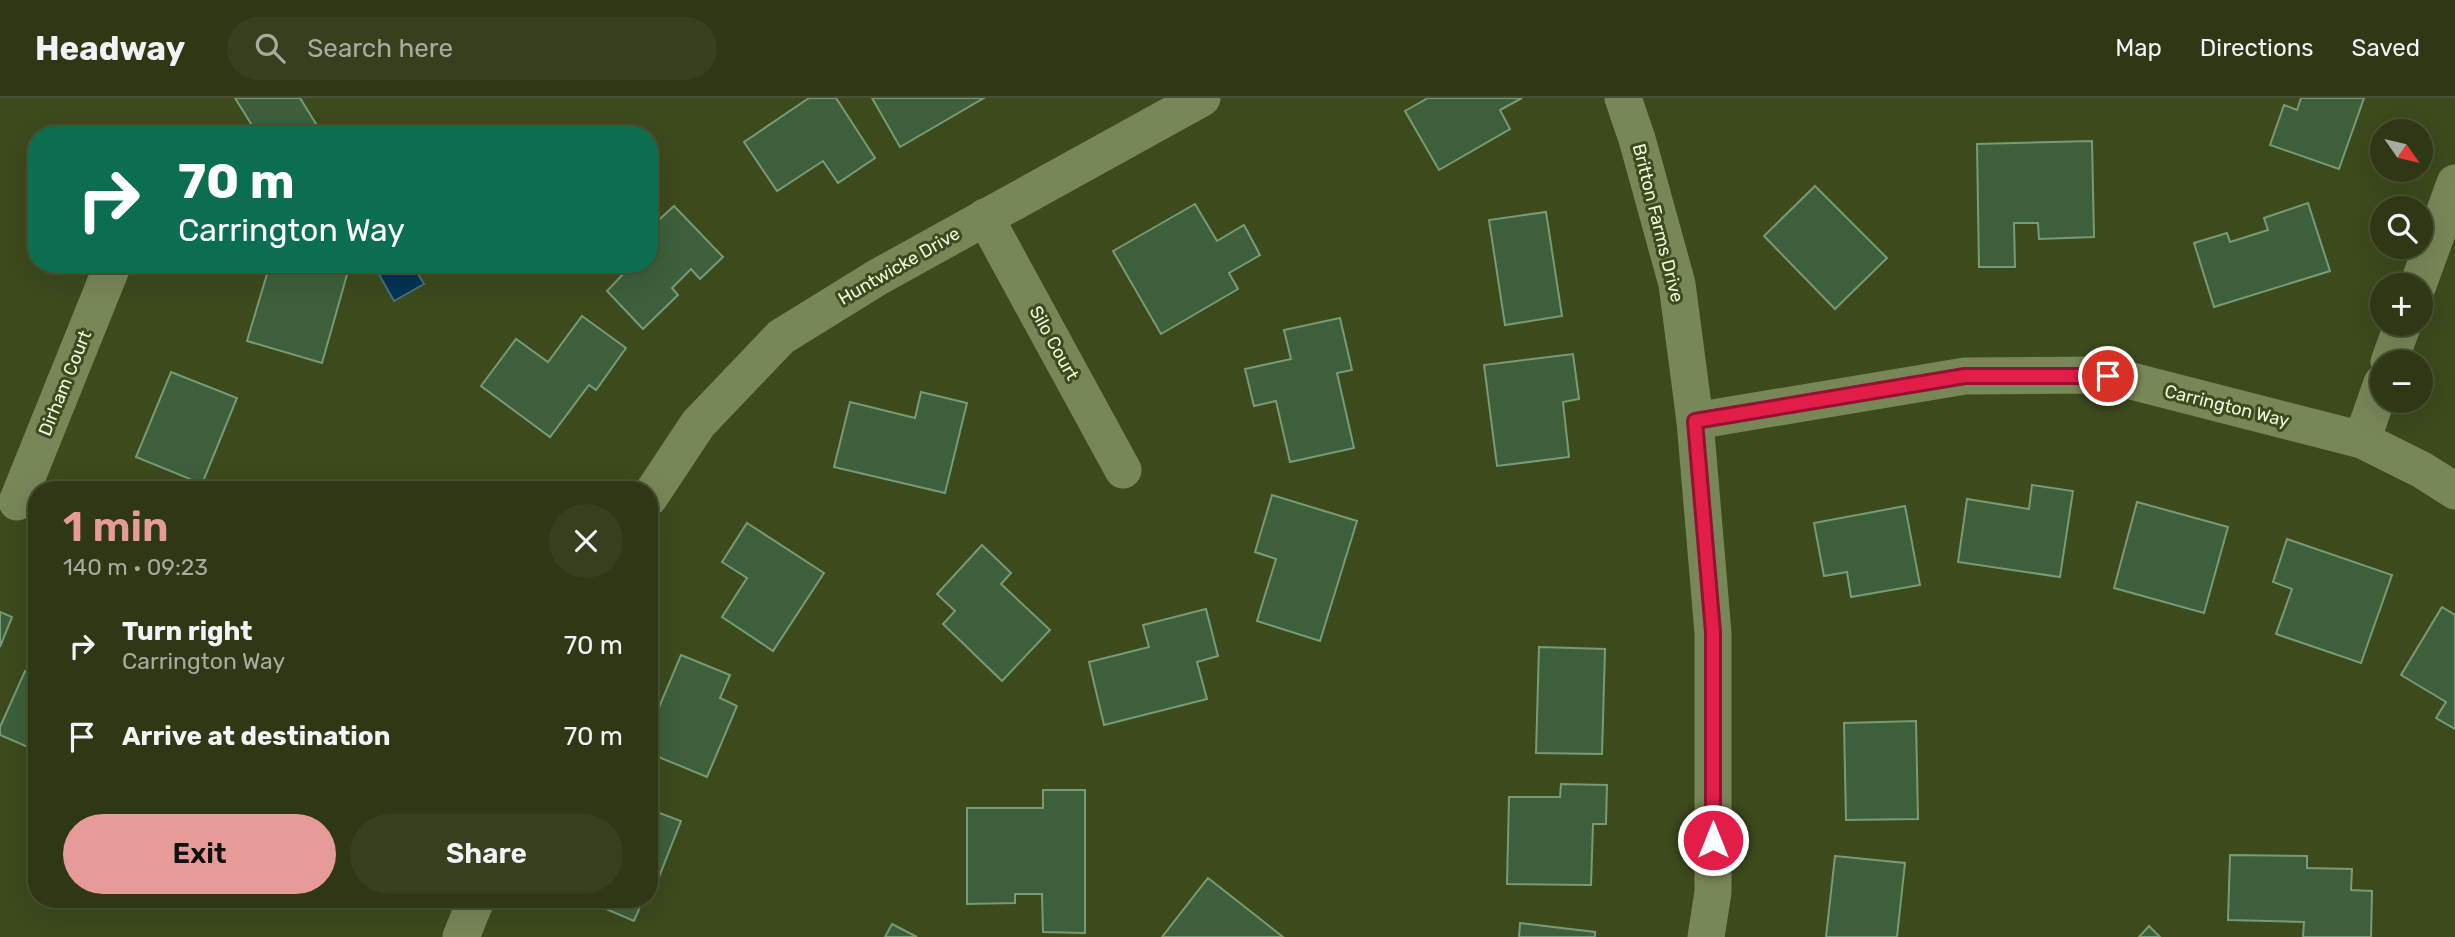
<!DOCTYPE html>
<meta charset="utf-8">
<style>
body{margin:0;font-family:Rubik,sans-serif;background:#363f1e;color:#f1f3f6;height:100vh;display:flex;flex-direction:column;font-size:26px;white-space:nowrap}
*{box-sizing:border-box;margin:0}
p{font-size:23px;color:#a7aca0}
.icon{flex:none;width:38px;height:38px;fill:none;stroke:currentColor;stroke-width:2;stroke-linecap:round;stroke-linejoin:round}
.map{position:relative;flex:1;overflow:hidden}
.details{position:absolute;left:28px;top:383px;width:630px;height:427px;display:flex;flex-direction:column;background:#2e3815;border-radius:28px;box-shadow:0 7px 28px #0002,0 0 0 2px #495234}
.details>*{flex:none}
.guide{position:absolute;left:28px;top:28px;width:630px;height:147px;border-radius:28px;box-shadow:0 7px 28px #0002,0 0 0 2px #495234;background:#0b6e4f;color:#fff;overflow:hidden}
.needle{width:46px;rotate:124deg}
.controls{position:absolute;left:2370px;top:21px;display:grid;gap:14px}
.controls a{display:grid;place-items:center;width:63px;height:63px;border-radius:50%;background:#2e3815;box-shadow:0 7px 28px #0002,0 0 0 2px #495234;font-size:35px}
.pin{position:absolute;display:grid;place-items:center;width:60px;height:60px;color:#fff;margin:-30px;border:4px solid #fff;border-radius:50%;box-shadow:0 2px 7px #0007}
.me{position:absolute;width:77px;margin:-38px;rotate:0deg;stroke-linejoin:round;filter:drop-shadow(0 0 5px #0008)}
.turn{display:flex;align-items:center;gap:24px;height:147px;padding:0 35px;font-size:32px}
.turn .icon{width:91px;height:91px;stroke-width:2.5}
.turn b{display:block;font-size:49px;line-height:60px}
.round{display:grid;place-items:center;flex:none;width:74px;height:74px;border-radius:37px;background:#363f1e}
.overview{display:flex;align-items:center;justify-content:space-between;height:119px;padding:0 35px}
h1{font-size:42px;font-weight:600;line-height:52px;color:#e69b98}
.action{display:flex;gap:14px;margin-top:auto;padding:14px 35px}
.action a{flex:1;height:80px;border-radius:42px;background:#e69b98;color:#111;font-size:28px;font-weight:600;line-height:80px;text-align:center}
.action a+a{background:#363f1e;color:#f1f3f6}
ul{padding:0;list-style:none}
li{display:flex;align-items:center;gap:21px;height:91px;padding:0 35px}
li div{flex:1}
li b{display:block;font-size:26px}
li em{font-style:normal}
header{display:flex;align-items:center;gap:42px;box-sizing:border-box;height:98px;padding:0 35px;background:#2e3815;border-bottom:2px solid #495234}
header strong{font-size:33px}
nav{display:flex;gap:38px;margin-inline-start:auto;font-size:24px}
.search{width:490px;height:63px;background:#363f1e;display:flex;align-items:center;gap:18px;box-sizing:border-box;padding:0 24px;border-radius:38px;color:#a7aca0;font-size:26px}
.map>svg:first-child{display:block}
.water{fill:#003454;stroke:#486f7e;stroke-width:2}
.building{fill:#3d5f3b;stroke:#779b74;stroke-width:2}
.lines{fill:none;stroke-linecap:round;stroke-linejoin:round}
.street{stroke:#788758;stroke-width:37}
.route-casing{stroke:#92132f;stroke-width:18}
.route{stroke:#e11d48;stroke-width:12}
.labels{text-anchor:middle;stroke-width:6;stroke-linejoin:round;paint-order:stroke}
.street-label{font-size:18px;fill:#eff8df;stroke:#3d4a1c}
</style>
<header>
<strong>Headway</strong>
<div class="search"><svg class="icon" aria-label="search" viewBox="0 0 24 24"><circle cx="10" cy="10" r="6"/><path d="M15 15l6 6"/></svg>Search here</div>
<nav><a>Map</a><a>Directions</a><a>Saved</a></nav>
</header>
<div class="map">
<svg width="2455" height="839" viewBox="0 0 2455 839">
<rect width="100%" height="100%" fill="#3d4a1c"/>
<path class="water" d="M373,166H412L424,186L394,203Z"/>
<g class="building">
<path d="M235,0H300L323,37H258Z"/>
<path d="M809,0H836L875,60L838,85L823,63L777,93L744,44Z"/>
<path d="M872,0H984L900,49Z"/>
<path d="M1428,0H1522L1500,12L1510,31L1439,72L1405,13Z"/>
<path d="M2301,0H2364L2339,71L2270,47L2284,7L2297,12Z"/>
<path d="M2092,43L2094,139L2039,141L2038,125H2014L2015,169H1979L1977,46Z"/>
<path d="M1815,88L1887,160L1835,211L1764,138Z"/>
<path d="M2308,105L2330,173L2214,209L2194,145L2227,135L2230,144L2268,132L2264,120Z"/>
<path d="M1195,106L1217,143L1244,127L1260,157L1229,175L1238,191L1161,236L1113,153Z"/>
<path d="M674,108L723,159L700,181L691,171L672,190L678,197L643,231L607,193L627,172L621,166H649V131Z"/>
<path d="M1546,114L1562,218L1505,227L1489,122Z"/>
<path d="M270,166H350L322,265L247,243Z"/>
<path d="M582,218L626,250L596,292L589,287L550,339L481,288L516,241L548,264Z"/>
<path d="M1340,220L1352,272L1337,275L1354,350L1290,364L1276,303L1254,308L1245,271L1291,261L1284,232Z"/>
<path d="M1573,256L1579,301L1563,304L1569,359L1497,368L1484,267Z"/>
<path d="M171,274L237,300L202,386L136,359Z"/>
<path d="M921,294L967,305L945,395L834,369L850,304L915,320Z"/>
<path d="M2032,387L2073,393L2060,479L1958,464L1967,401L2029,411Z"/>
<path d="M1272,397L1357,423L1320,543L1257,523L1276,461L1255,454Z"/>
<path d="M2137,404L2228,429L2204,515L2114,490Z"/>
<path d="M1905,408L1920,487L1851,499L1847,474L1824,478L1814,425Z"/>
<path d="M747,425L824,475L773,553L722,519L747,480L722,464Z"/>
<path d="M2287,441L2392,477L2361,565L2276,536L2292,491L2273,484Z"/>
<path d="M982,447L1011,475L1001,486L1050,532L1002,583L943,526L955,513L937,496Z"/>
<path d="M2442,509L2455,517V631L2436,620L2446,604L2401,577Z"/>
<path d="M1206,511L1218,558L1197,564L1207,601L1104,627L1089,564L1149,549L1143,527Z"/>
<path d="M0,514L12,519L0,549Z"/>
<path d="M1539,549L1605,551L1602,656L1536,655Z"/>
<path d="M681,557L730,577L720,600L737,608L707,679L649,655V633Z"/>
<path d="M25,573L37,579V653L0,637V629Z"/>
<path d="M1916,623L1918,721L1846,722L1844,625Z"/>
<path d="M1561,686L1607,687L1606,726H1593L1591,787L1507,786L1509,699H1560Z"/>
<path d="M1043,692H1085V835L1043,834L1042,796H1015V805L967,806V710H1043Z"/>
<path d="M649,711L681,723L653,794L649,792Z"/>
<path d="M2230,757L2307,758V770L2352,771L2351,792L2372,793L2371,839H2303L2304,824L2228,822Z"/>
<path d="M1835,758L1905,765L1897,839H1826Z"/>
<path d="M1208,780L1283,839H1162Z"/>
<path d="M585,802H643L634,823Z"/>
<path d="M1520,825L1595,834V839H1519Z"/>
<path d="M892,826L917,839H885Z"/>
<path d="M2149,828L2160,839H2139Z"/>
</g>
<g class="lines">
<g class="street">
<path d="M1623,0L1637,41L1677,186L1695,323L1713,535V794L1706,839"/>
<path d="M985,119L1123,372"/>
<path d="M2418,187L2455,85"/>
<path d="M2389,264L2403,226"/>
<path d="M1695,323L1965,278L2108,277L2362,342L2422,372L2455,393"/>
<path d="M2362,342L2382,285"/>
<path d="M649,400L698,326L781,239L878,179L1202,0"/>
<path d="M17,404L113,166"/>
<path d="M461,839L476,802"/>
</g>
</g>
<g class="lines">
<g class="route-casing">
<path id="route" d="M1713,742V534L1695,323L1965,278H2108"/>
</g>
<use href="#route" class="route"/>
</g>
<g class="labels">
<g class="street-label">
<text transform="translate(1658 125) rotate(76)" y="6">Britton Farms Drive</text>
<text transform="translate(899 168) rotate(-30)" y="6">Huntwicke Drive</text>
<text transform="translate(1054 245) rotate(61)" y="6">Silo Court</text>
<text transform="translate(65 285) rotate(-68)" y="6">Dirham Court</text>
<text transform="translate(2227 308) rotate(14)" y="6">Carrington Way</text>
</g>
</g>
</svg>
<div class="controls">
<a><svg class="needle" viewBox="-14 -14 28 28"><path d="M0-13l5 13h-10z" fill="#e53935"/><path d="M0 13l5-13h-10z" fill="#a7aca0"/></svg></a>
<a><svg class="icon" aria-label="search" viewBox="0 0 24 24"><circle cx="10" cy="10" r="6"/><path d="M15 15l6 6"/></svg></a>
<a>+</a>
<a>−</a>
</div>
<div class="pin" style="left:2108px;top:278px;background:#d93025"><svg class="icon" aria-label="arrive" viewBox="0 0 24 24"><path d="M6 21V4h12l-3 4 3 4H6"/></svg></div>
<svg class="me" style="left:1713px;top:742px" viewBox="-20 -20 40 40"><circle r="17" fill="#e11d48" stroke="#fff" stroke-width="3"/><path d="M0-11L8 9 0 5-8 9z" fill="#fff"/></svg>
<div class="guide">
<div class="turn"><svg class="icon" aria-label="right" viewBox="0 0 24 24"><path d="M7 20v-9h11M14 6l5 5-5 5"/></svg><div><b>70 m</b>Carrington Way</div></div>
</div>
<section class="details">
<div class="overview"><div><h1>1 min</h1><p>140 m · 09:23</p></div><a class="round"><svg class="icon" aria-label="close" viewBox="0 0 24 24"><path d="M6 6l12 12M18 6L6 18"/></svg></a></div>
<ul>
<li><svg class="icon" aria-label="right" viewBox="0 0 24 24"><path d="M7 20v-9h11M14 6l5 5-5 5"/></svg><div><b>Turn right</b><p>Carrington Way</p></div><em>70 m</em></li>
<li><svg class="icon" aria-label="arrive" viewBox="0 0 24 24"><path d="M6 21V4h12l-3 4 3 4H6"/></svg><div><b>Arrive at destination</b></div><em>70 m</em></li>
</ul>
<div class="action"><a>Exit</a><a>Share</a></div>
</section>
</div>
